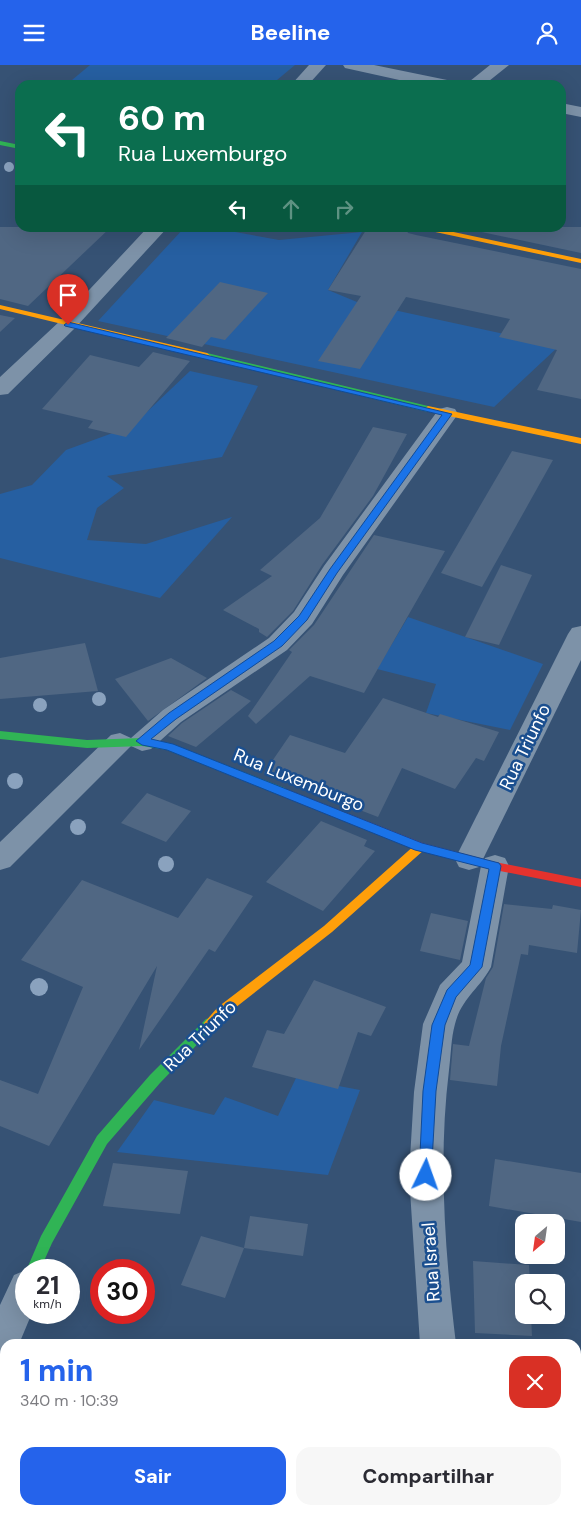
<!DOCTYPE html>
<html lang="pt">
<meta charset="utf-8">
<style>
body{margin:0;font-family:"DM Sans",sans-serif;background:#f7f7f7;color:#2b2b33;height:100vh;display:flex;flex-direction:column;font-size:19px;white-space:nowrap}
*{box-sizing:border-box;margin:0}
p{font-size:16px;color:#7c7c81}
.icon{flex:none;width:28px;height:28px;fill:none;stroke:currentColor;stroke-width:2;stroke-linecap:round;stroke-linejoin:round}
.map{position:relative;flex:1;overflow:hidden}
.drawer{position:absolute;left:0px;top:1274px;width:581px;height:176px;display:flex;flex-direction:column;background:#fff;border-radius:15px 15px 0 0;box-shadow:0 5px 20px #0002}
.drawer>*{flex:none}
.hud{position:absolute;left:15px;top:15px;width:551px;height:152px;border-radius:15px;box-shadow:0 5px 20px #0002;background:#0b6e4f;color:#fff;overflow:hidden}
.needle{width:32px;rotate:209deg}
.fabs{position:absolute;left:515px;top:1149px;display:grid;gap:10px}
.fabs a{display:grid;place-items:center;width:50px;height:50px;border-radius:10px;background:#fff;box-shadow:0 5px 20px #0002;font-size:25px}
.speed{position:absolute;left:15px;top:1194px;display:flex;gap:10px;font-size:25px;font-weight:700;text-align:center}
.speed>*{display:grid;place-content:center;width:65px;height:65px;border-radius:50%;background:#fff;box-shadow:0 5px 20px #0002;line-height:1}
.speed small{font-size:12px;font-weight:400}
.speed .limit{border:8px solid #d22;background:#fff;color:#111}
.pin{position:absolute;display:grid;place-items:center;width:42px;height:42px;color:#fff;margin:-51px -21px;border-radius:50% 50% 50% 0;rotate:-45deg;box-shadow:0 0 5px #0007}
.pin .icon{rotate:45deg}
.me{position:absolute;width:55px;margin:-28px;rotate:3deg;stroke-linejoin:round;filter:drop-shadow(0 0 4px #0008)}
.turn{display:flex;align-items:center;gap:18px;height:105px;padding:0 20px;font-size:22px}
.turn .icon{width:65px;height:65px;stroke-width:2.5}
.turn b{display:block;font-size:35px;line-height:42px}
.lanes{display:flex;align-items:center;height:48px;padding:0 20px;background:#0003;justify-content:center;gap:25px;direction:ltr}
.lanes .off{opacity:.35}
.round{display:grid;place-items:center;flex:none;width:52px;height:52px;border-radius:15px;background:#f7f7f7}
.overview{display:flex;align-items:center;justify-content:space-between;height:85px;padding:0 20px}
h1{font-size:30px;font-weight:800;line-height:38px;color:#2563eb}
.button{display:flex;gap:10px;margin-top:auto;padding:10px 20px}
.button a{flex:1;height:58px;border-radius:15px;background:#2563eb;color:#fff;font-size:20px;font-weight:800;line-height:58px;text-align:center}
.button a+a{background:#f7f7f7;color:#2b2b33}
header{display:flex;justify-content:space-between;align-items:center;height:65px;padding:0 20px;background:#2563eb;color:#fff;font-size:22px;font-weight:800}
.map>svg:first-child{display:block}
.green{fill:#265fa1}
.building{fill:#506783}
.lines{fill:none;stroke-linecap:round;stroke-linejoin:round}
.street{fill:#7d92a8;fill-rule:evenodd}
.fast{fill:#30b455;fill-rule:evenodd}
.slow{fill:#ff9f0a;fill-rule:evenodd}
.jam{fill:#e5322d;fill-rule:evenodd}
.tree{fill:#8aa2be}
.route{fill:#1a73e8;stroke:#114b97}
.labels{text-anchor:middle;stroke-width:5;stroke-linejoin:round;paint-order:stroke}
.street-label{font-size:18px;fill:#fff;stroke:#1b4f8f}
</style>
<header><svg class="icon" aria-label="menu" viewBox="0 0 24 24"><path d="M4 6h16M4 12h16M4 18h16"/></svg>Beeline<svg class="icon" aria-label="person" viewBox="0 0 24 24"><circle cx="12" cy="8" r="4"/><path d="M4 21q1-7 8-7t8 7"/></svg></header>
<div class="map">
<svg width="581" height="1449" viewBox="0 0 581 1449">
<rect width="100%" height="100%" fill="#365274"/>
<g class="green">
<path d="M90,0H295L271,20H66Z"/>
<path d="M184,163H213L279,175L362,167L328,225L357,237L559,281L494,342L98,256Z"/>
<path d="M190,306L258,321L222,392L107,411L124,423L97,443L87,475L146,479L232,452L160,533L0,493V429L32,420L66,385L132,361Z"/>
<path d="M408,552L543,599L510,665L426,648L436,619L377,604Z"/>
<path d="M296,1013L360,1025L328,1110L117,1087L154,1035L214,1050L225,1032L278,1051Z"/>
</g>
<g class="building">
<path d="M0,162H111L28,241L0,234Z"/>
<path d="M368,162H405L408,168L416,170L581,204V334L537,325L557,285L499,272L510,254L406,232L360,304L318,296L361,231L328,225Z"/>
<path d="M458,162H581V188Z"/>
<path d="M220,217L268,228L225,275L211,272L202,282L166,273Z"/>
<path d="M0,250L15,253L0,267Z"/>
<path d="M153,287L190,296L126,372L88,363L93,356L42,344L90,290L139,302Z"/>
<path d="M373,362L407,369L373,431L322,500L293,546L267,572L259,567V564L223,545L272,511L260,505L320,453Z"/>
<path d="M512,386L553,395L482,522L441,508Z"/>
<path d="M374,470L445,486L364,628L310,611L256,659L248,651L292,587L289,585L314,560Z"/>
<path d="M501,500L532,510L499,580L465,572Z"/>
<path d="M85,578L98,626L0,634V593Z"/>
<path d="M171,593L207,613L148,656L115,614Z"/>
<path d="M231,625L251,636L196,682L168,671L182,658Z"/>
<path d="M383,633L438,652L440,649L499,667L484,696L476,693L455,724L402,703L378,752L264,708L290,670L345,688Z"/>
<path d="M147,728L191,746L166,777L121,758Z"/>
<path d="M321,756L367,775L364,781L375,786L323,846L266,817Z"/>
<path d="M207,813L253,831L215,887L209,884L139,985L157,901L49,1081L0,1061V1015L38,1029L83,922L21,895L82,815L178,853Z"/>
<path d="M504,839L552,844L553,840L581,845L577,888L529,880L528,890L521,889L501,981L497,1021L450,1015L453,979L469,981L486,913L493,902Z"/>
<path d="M431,848L468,856L460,895L420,886Z"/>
<path d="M314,915L386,942L371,971L358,967L338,1024L252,1002L267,965L284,969Z"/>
<path d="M495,1094L581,1108V1157L489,1141Z"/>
<path d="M113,1098L188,1106L180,1149L103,1141Z"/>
<path d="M250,1151L308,1159L303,1191L244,1183Z"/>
<path d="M201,1171L244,1183L225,1233L181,1220Z"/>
<path d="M473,1196L529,1200L530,1218H524V1250H531L532,1271L475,1268Z"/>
</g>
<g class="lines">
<g class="street">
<path d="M309,0H326L308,20H291Z"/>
<path d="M343,0H374L452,16L454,20H422L345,3Z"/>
<path d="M490,0H509L484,20H465Z"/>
<path d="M561,38L581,42V52L561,48Z"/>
<path d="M148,162H168L75,263L8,329L0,330V312L61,255Z"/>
<path d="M447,342L455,344L458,349L343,510L312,559L287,585L181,657L151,684L142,686L131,681L10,802L0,805V777L111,670L120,668L131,673L163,645L269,573L294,547L324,501L439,344Z"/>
<path d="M581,561V595L483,794L479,802L469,805L459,802L455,794L568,569L572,563Z"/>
<path d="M495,790L505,793L509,801L491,902C480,923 461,934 455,959C451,973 451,990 449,1005C438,1095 445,1188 456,1279H420L409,1110L414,1027L423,959L440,920L462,897L481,801L485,793Z"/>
<path d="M26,1205V1248H32L19,1279H5V1297L0,1299V1240L14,1210Z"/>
<path d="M439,1445H477L478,1449H440Z"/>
</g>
<g class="fast">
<path d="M0,76L20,80V84L0,80Z"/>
<path d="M207,288L428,341L432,344L428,347L204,293V289Z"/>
<path d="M0,666L87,675L142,673L169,678L285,723L287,726L281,730L277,729L167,685L142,681L87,683L0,674Z"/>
<path d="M210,953L214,954L216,958L214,962L160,1018L107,1079L52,1178L40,1205L26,1206L41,1171L97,1071L150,1010L206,954Z"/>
</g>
<g class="slow">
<path d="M412,162H430L581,194V198Z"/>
<path d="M0,240L207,288L211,291L207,294L0,244Z"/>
<path d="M428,341L581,373V379L425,346L424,344Z"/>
<path d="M420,778L424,779L426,782L424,785L332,867L226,950C220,956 215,965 206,962L204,958L218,942L324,861L416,779Z"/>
</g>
<path class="jam" d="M281,722L423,778L495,797L581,814V822L495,805L416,785L277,729L275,726Z"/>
</g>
<g class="tree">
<circle cx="9" cy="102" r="5"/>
<circle cx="99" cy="634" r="7"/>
<circle cx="40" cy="640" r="7"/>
<circle cx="15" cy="716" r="8"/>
<circle cx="78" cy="762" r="8"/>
<circle cx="166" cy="799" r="8"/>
<circle cx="39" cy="922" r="9"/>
</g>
<path class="route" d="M68,257L452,349L337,508L307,555L282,581L176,654L151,674L173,679L422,778L499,798L501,801L482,902L456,932L445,960L436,1026L431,1114L426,1116L421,1114L419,1110L423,1026L432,960L447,925L470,900L489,804L415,785L167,685L142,680L136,676L169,648L274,576L299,551L330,504L442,350L65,261L64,260Z"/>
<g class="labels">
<g class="street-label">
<text transform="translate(525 682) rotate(-64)" y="6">Rua Triunfo</text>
<text transform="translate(299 715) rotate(22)" y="6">Rua Luxemburgo</text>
<text transform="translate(200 971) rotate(-44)" y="6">Rua Triunfo</text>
<text transform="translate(431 1197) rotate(-94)" y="6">Rua Israel</text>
</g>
</g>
</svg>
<div class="fabs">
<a><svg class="needle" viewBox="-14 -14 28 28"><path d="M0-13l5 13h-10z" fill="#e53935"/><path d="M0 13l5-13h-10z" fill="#7c7c81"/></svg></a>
<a><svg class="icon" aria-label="search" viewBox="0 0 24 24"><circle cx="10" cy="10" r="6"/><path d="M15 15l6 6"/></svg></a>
</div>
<div class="speed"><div>21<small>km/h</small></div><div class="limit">30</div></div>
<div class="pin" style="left:68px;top:260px;background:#d93025"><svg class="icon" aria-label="arrive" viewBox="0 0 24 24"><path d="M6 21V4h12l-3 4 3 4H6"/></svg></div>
<svg class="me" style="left:426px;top:1110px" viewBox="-20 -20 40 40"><circle r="19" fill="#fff"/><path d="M0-13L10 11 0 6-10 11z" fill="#1a73e8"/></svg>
<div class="hud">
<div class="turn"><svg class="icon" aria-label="left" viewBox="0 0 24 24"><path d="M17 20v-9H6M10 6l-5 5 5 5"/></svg><div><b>60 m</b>Rua Luxemburgo</div></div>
<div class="lanes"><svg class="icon" aria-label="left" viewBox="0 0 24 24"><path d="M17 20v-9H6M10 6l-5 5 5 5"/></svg><svg class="icon off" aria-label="ahead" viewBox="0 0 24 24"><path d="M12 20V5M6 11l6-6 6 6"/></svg><svg class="icon off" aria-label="right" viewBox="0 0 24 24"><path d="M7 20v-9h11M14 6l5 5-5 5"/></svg></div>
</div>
<section class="drawer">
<div class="overview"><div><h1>1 min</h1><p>340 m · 10:39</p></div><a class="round" style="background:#d93025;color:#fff"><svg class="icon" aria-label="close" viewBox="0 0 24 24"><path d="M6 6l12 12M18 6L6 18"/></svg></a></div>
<div class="button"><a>Sair</a><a>Compartilhar</a></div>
</section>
</div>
